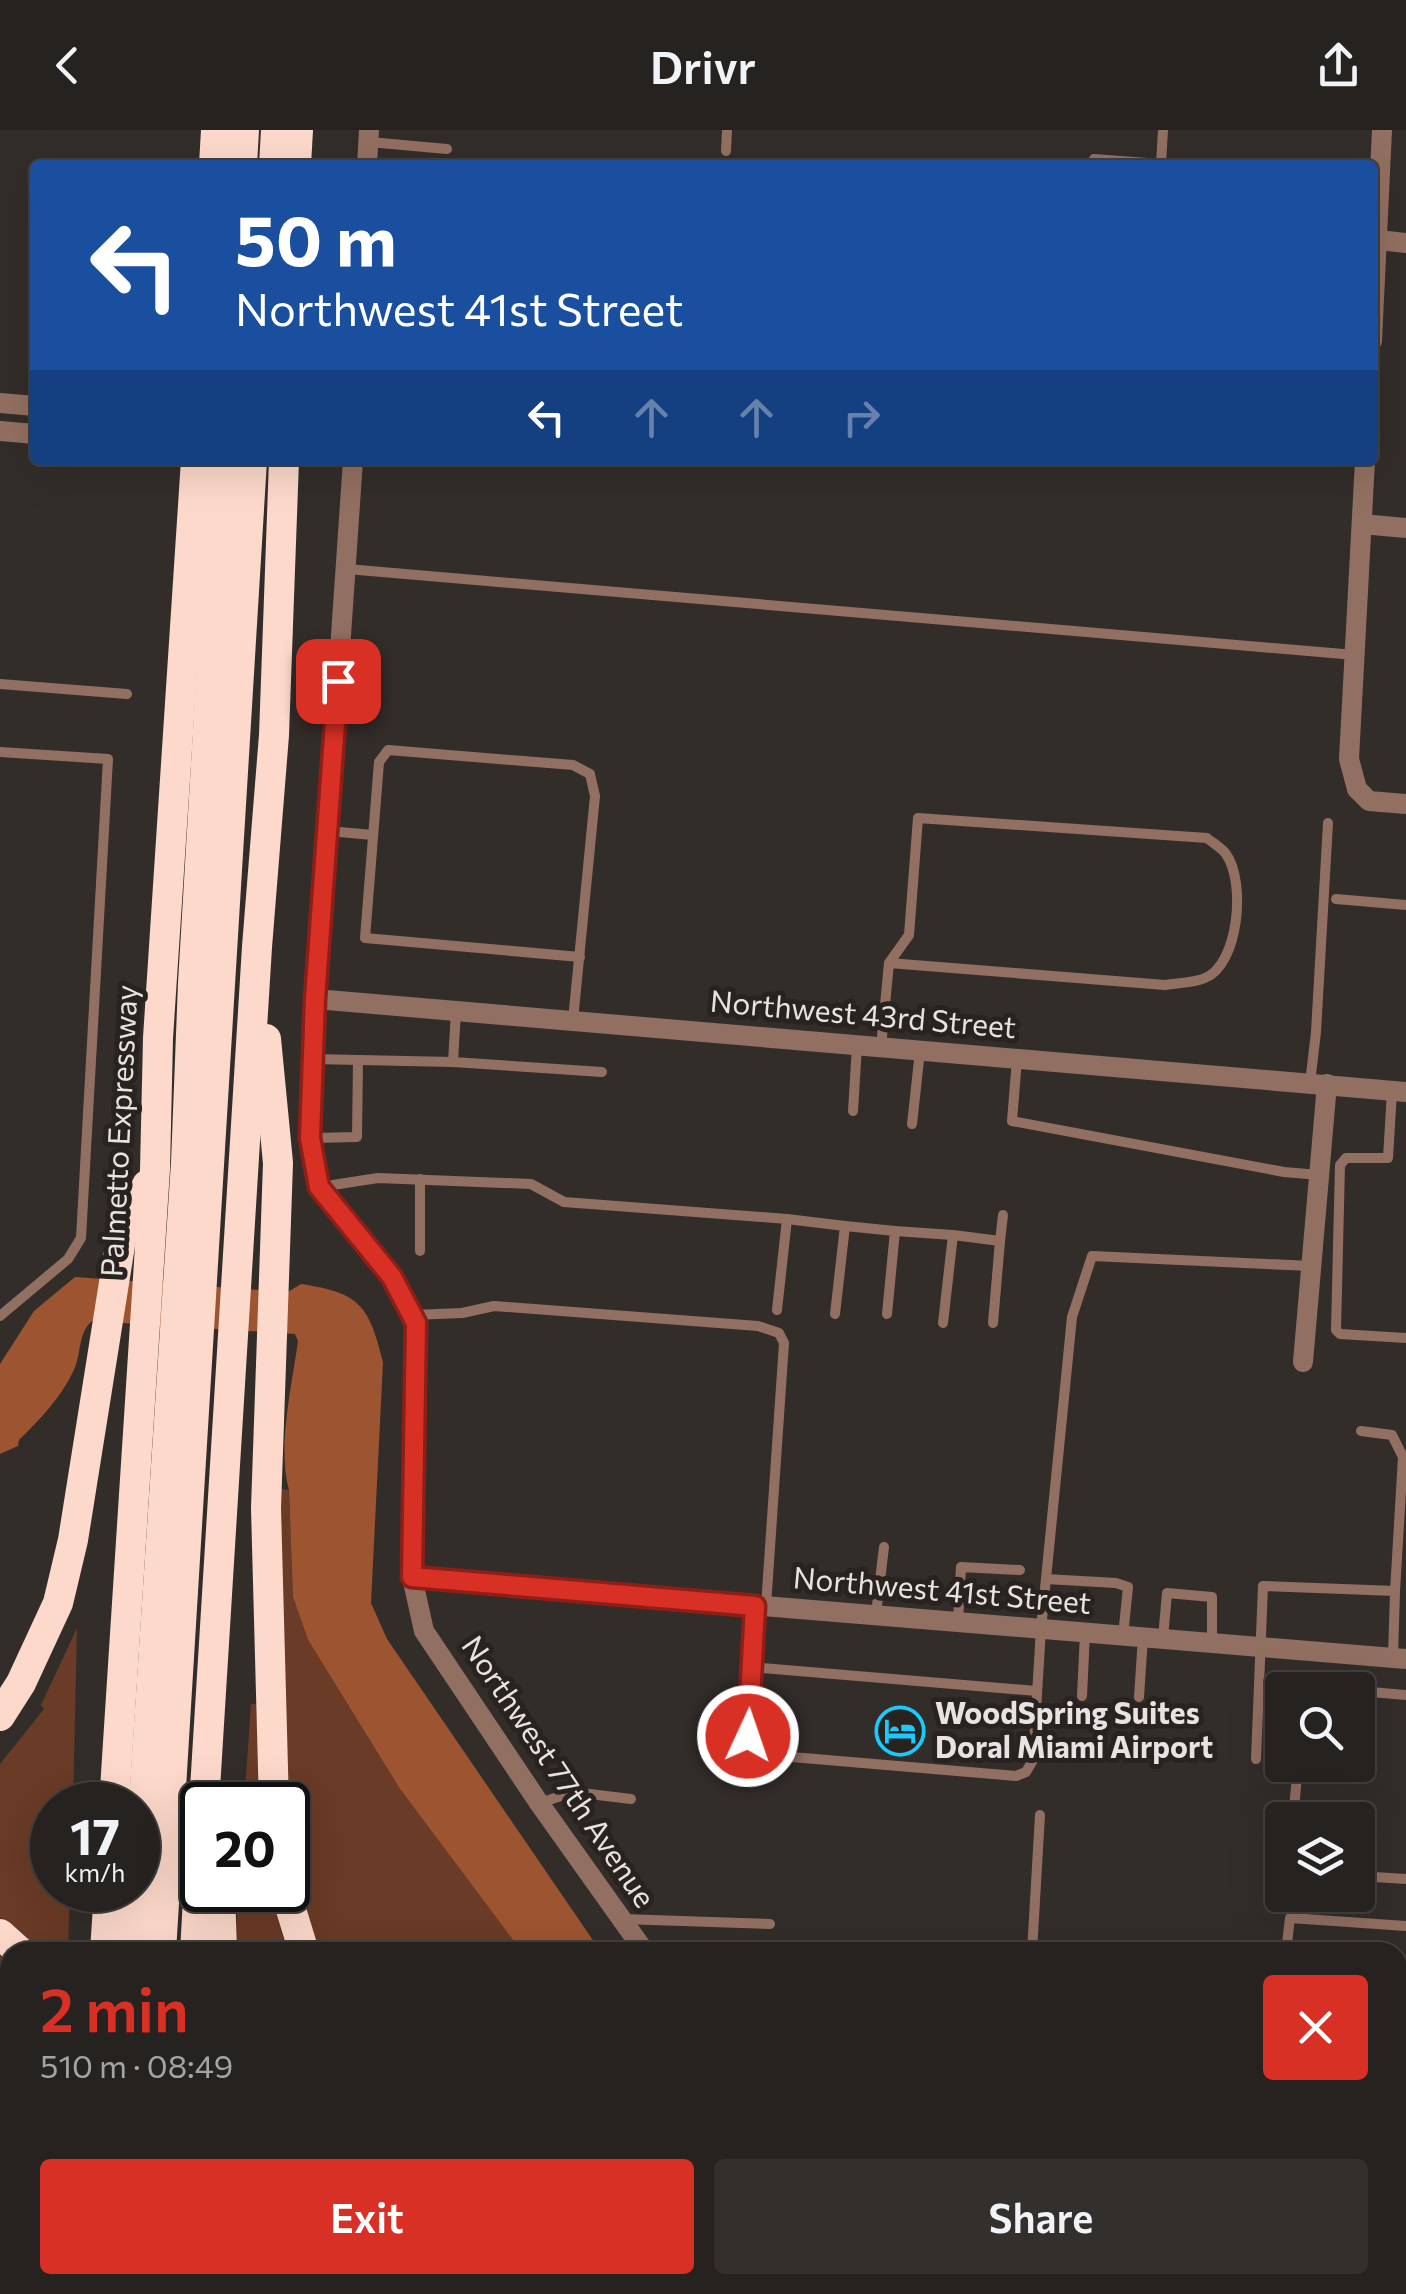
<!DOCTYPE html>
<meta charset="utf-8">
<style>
body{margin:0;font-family:Commissioner,sans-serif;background:#322f2d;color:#f1f3f6;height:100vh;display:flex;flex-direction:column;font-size:38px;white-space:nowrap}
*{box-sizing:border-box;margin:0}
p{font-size:32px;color:#a4a4a5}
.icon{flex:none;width:55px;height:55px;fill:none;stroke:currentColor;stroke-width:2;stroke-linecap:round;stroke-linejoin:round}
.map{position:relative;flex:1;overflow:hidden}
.details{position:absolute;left:0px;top:1812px;width:1408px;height:352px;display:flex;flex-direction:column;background:#262220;border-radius:30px 30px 0 0;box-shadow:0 10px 40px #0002,0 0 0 2px #423f3e}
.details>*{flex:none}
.guide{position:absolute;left:30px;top:30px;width:1348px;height:305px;border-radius:10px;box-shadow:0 10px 40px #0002,0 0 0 2px #423f3e;background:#1a4fa0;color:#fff;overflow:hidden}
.buttons{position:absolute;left:1265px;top:1542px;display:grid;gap:20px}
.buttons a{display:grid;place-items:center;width:110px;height:110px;border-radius:10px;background:#262220;box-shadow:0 10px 40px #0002,0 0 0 2px #423f3e;font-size:50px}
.speed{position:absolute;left:30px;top:1652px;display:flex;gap:20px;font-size:50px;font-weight:700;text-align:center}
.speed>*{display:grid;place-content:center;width:130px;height:130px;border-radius:50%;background:#262220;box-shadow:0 10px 40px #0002,0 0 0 2px #423f3e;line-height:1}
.speed small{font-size:25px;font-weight:400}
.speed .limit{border:5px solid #111;border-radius:15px;background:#fff;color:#111}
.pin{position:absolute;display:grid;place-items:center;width:85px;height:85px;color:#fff;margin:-42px;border-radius:20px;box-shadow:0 5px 15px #0006}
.me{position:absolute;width:110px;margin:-55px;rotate:3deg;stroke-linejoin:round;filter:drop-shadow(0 0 8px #0008)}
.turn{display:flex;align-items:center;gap:35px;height:210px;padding:0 40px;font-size:45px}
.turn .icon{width:130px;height:130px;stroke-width:2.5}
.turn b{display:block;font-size:70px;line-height:85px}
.lanes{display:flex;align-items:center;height:95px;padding:0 40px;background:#0003;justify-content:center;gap:50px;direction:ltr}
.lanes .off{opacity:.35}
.round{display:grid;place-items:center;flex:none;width:105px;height:105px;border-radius:10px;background:#322f2d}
.summary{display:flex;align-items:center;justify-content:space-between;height:170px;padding:0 40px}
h1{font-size:60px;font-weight:600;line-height:75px;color:#d93025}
.button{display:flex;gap:20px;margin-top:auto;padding:20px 40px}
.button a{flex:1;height:115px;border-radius:10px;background:#d93025;color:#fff;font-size:40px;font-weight:600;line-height:115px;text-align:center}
.button a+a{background:#322f2d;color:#f1f3f6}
header{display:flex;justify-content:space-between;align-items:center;height:130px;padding:0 40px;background:#262220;font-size:45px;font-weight:600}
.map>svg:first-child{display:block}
.green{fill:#6a3b26}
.water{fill:#9d5431}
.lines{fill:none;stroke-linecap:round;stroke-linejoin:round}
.service{stroke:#927061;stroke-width:10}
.minor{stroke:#927061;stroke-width:20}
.tertiary{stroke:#927061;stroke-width:20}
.primary{stroke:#f7b192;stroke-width:25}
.motorway{stroke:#fcd9ca;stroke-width:30}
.motorway-bridge{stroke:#fcd9ca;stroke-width:30}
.route-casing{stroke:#8d1f18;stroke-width:25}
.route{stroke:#d93025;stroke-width:18}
.labels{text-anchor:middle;stroke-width:10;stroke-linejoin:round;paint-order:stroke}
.street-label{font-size:30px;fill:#e8e3e2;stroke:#292320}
.poi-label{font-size:30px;font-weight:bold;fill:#e8e3e2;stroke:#292320;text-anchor:start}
</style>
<header><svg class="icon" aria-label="back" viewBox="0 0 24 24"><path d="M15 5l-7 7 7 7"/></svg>Drivr<svg class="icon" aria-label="share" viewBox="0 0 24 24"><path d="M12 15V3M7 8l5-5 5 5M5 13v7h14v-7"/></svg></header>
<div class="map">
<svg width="1406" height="2164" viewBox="0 0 1406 2164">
<rect width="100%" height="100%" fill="#332d2a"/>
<g class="green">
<path d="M281,1359L289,1360L293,1467L308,1510L400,1659L522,1822H318C270,1677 282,1511 281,1359Z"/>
<path d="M77,1498L73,1675H52V1760H70L68,1822H36L17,1799L0,1787V1634L44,1579L41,1575Z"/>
<path d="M251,1574H256L261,1675H244Z"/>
<path d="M238,1760H270L287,1822H235Z"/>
<path d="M0,1825L10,1835V2040L0,2039Z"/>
</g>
<g class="water">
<path d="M75,1147L288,1162L301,1154C360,1163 369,1175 383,1232L371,1473L387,1509L601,1822H522L400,1659L308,1510L293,1467L289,1360C277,1318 292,1255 298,1211L295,1204L92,1191C77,1204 82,1225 73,1242C60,1269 40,1289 19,1310L18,1316L0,1324V1234L34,1181Z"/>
<path d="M857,2155H915L914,2164H857Z"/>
</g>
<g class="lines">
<g class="service">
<path d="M369,12L447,19"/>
<path d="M726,21L727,0"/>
<path d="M1094,29L1161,34L1163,0"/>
<path d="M347,439L1355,525"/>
<path d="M0,554L127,564"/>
<path d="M0,622L108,629L81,1108L68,1129L0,1186"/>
<path d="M328,701L373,705"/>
<path d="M1336,769L1406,775"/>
<path d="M456,881L453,932L602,942"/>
<path d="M573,890L595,666L590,644L573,635L388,620L379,632L365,808L580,827"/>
<path d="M881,917L889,833L909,805L918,688L1207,708C1213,713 1222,718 1226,724C1246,752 1239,834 1205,848C1194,853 1177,853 1165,855L889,833"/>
<path d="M312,929L453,932"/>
<path d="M1017,929L1012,991L1284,1042L1319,1045"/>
<path d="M1310,953L1316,902L1328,693"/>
<path d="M1392,961L1388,1028H1346L1340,1035L1336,1200L1340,1204L1406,1208"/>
<path d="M853,981L857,916"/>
<path d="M912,994L920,921"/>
<path d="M311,1008L357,1007L358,931"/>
<path d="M420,1049V1121"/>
<path d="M320,1057L378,1048L531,1054L564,1072L787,1089L777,1180"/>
<path d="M787,1089L845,1096L835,1184"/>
<path d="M845,1096L895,1101L887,1184"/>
<path d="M895,1101L953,1105L943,1193"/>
<path d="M953,1105L1000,1111L993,1193"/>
<path d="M1000,1111L1003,1085"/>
<path d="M412,1185L462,1183L494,1176L758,1196L779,1203L784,1213L766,1476"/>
<path d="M1361,1301L1392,1305L1403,1327L1395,1461"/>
<path d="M1046,1449L1116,1453L1128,1457L1123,1506"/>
<path d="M755,1476L747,1606L753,1617L768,1625L1016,1646L1026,1642L1033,1630L1041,1499L1072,1187L1092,1126L1311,1136"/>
<path d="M876,1484L884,1417"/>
<path d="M958,1491L961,1437L1020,1440"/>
<path d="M1163,1508L1167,1463L1212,1467V1513"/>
<path d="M751,1537L1037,1561"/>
<path d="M1306,1560L1307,1556L1347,1560"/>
<path d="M1358,1561L1406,1565"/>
<path d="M1082,1566L1085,1503"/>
<path d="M1139,1567L1143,1507"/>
<path d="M1256,1629L1263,1456L1395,1461L1393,1527"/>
<path d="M540,1673L573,1662L631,1669"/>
<path d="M1293,1690L1298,1635"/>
<path d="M1358,1746L1406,1749"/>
<path d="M622,1789L770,1794"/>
<path d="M1032,1822L1040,1685"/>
<path d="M1286,1822L1290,1788L1406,1796"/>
<path d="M1398,2121L1406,2122"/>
</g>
<g class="minor">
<path d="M367,35L369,0"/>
<path d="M1379,110L1406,113"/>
<path d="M0,273L35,276"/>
<path d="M0,301L35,304"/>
<path d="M353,330L312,929L310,1008L319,1057L392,1147L416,1193L411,1409L412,1447L424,1501L539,1673L645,1822"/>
<path d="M1362,394L1406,398"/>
<path d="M1357,659L1369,671L1406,674"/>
<path d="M315,869L1406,962"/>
<path d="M1303,1232L1327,954"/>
<path d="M412,1447L1406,1529"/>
<path d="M1237,2164L1238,2155"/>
<path d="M1260,2164L1261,2155"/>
</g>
<g class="tertiary">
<path d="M1372,211L1382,0"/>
<path d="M1357,659L1349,629L1365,330"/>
</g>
<g class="primary">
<path d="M0,2080L10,2081"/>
<path d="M0,2127L10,2128"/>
<path d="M334,2155L446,2164"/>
<path d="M921,2155L1028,2164"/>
</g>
<g class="motorway">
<path d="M214,35L216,0"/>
<path d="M242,35L244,0"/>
<path d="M274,35L276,0"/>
<path d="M296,35L298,0"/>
<path d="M266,909L278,1033L266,1378L274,1675"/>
<path d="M0,1586L21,1553L58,1473L73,1410L121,1109L147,1055"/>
<path d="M114,1675L155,1039L158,908L196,330"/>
<path d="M204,1675L257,817L274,605L284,330"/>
<path d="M220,1760L222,1822"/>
<path d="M285,1760L304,1822"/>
<path d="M0,1804L20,1822"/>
<path d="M105,1822L109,1760"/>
<path d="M134,1822L186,1033L193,853L224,330"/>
<path d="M161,1822L252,330"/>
<path d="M195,1822L202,1697"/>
<path d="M0,2053H10"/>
<path d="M11,2155L108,2164"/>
<path d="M521,2155L528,2164"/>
<path d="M140,2164V2155"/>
<path d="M173,2164L174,2155"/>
<path d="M217,2164V2155"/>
</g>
<g class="motorway-bridge">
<path d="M42,2164V2155"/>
<path d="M83,2164L84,2155"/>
<path d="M112,2164L113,2155"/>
</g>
</g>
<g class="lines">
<g class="route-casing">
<path id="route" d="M338,551L315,869L310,1008L319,1057L392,1147L416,1193L412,1447L755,1476L748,1606"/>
</g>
<use href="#route" class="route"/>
</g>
<defs>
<g id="hotel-ring" transform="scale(2.5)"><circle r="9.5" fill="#292320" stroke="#1acafc" stroke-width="1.5"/><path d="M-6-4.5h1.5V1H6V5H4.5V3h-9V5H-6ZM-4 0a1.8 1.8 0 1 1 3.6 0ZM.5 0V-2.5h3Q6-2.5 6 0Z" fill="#1acafc"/></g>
</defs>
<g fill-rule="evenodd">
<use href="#hotel-ring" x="900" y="1601"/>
</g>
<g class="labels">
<g class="street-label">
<text transform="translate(863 885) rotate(5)" y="10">Northwest 43rd Street</text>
<text transform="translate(120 1001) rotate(-87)" y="10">Palmetto Expressway</text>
<text transform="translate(942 1461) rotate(5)" y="10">Northwest 41st Street</text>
<text transform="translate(558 1642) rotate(56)" y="10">Northwest 77th Avenue</text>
</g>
<g class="poi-label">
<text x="935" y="1594">WoodSpring Suites<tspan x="935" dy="34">Doral Miami Airport</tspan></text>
</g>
</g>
</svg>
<div class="buttons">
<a><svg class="icon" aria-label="search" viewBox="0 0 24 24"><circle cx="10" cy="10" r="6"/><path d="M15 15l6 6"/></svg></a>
<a><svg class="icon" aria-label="layers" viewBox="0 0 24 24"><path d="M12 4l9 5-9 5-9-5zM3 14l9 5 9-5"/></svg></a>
</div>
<div class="speed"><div>17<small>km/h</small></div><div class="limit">20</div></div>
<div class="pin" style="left:338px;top:551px;background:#d93025"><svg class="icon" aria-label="arrive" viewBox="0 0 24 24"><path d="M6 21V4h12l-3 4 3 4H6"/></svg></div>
<svg class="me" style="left:748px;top:1606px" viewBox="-20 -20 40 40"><circle r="17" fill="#d93025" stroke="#fff" stroke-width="3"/><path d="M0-11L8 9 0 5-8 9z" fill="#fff"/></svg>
<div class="guide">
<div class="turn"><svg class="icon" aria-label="left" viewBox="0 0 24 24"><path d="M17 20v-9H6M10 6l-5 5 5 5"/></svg><div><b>50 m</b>Northwest 41st Street</div></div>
<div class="lanes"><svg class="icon" aria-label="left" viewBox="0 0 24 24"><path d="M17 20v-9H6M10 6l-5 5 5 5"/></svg><svg class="icon off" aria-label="ahead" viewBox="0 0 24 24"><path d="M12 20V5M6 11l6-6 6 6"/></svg><svg class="icon off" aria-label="ahead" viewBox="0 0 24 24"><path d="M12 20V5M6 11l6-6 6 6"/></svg><svg class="icon off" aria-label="right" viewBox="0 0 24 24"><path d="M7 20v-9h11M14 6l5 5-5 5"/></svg></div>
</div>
<section class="details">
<div class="summary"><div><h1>2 min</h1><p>510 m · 08:49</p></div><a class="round" style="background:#d93025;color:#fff"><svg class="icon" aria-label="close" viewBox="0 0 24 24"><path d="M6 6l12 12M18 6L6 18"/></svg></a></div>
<div class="button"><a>Exit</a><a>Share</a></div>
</section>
</div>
